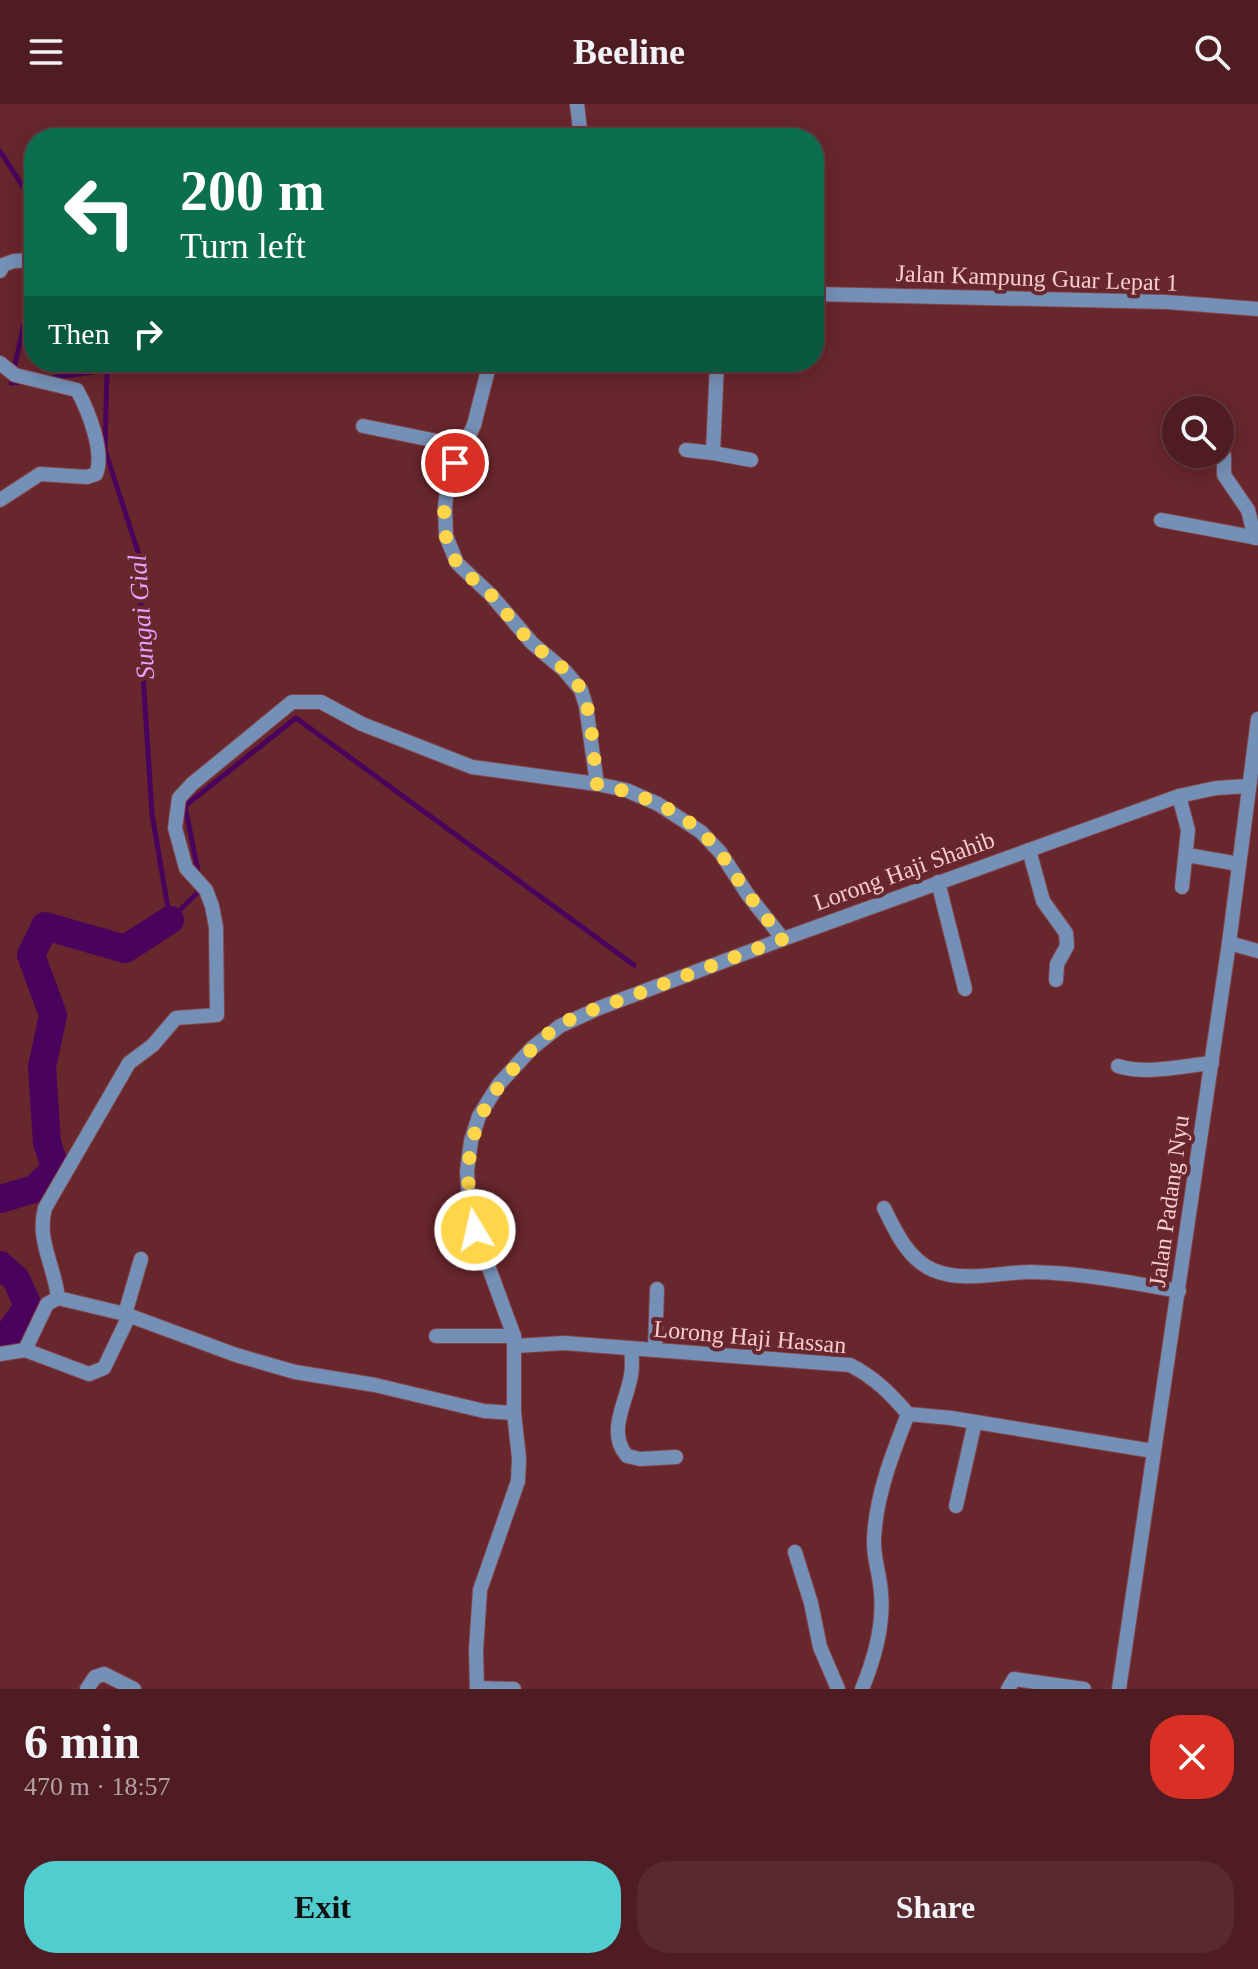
<!DOCTYPE html>
<meta charset="utf-8">
<style>
body{margin:0;font-family:Georgia,serif;background:#58292f;color:#f1f3f6;height:100vh;display:flex;flex-direction:column;font-size:30px;white-space:nowrap}
*{box-sizing:border-box;margin:0}
p{font-size:26px;color:#b3a1a5}
.icon{flex:none;width:44px;height:44px;fill:none;stroke:currentColor;stroke-width:2;stroke-linecap:round;stroke-linejoin:round}
.map{position:relative;height:1585px;overflow:hidden}
.panel{display:flex;flex-direction:column;background:#4e1c22;flex:1}
.panel>*{flex:none}
.banner{position:absolute;left:24px;top:24px;width:800px;height:244px;border-radius:32px;box-shadow:0 4px 20px #0003,0 0 0 2px #653a40;background:#0b6e4f;color:#fff;overflow:hidden}
.fabs{position:absolute;left:1162px;top:292px;display:grid;gap:16px}
.fabs a{display:grid;place-items:center;width:72px;height:72px;border-radius:50%;background:#4e1c22;box-shadow:0 4px 20px #0003,0 0 0 2px #653a40;font-size:40px}
.pin{position:absolute;display:grid;place-items:center;width:68px;height:68px;color:#fff;margin:-34px;border:4px solid #fff;border-radius:50%;box-shadow:0 2px 8px #0007}
.me{position:absolute;width:88px;margin:-44px;rotate:351deg;stroke-linejoin:round;filter:drop-shadow(0 0 6px #0008)}
.turn{display:flex;align-items:center;gap:28px;height:168px;padding:0 24px;font-size:36px}
.turn .icon{width:104px;height:104px;stroke-width:2.5}
.turn b{display:block;font-size:56px;line-height:68px}
.then{display:flex;align-items:center;height:76px;padding:0 24px;background:#0003;gap:16px;font-size:30px}
.round{display:grid;place-items:center;flex:none;width:84px;height:84px;border-radius:32px;background:#58292f}
.head{display:flex;align-items:center;justify-content:space-between;height:136px;padding:0 24px}
h1{font-size:48px;font-weight:600;line-height:60px}
.primary-button{display:flex;gap:16px;margin-top:auto;padding:16px 24px}
.primary-button a{flex:1;height:92px;border-radius:32px;background:#52cdcf;color:#111;font-size:32px;font-weight:600;line-height:92px;text-align:center}
.primary-button a+a{background:#58292f;color:#f1f3f6}
header{display:flex;justify-content:space-between;align-items:center;height:104px;padding:0 24px;background:#4e1c22;font-size:36px;font-weight:600}
.map>svg:first-child{display:block}
.lines{fill:none;stroke-linecap:round;stroke-linejoin:round}
.stream{stroke:#49035d;stroke-width:5}
.river{stroke:#49035d;stroke-width:28}
.minor-casing{stroke:#82444a;stroke-width:16}
.minor{stroke:#7590b6;stroke-width:14}
.route{stroke:#ffd54a;stroke-width:14;stroke-dasharray:0 25.2}
.labels{text-anchor:middle;stroke-width:8;stroke-linejoin:round;paint-order:stroke}
.street-label{font-size:24px;fill:#f7cdce;stroke:#68262d}
.water-label{font-size:26px;font-style:italic;fill:#e3a2fb;stroke:#68262d}
</style>
<header><svg class="icon" aria-label="menu" viewBox="0 0 24 24"><path d="M4 6h16M4 12h16M4 18h16"/></svg>Beeline<svg class="icon" aria-label="search" viewBox="0 0 24 24"><circle cx="10" cy="10" r="6"/><path d="M15 15l6 6"/></svg></header>
<div class="map">
<svg width="1258" height="1585" viewBox="0 0 1258 1585">
<rect width="100%" height="100%" fill="#68262d"/>
<g class="lines">
<g class="stream">
<path d="M0,47L27,89L33,179L11,279L21,278"/>
<path d="M50,274L107,266L105,346L140,454L142,555L152,710L170,816"/>
<path d="M199,772L185,702L296,614L634,861"/>
<path d="M170,816L201,785"/>
</g>
<g class="river">
<path d="M0,1095L34,1085L56,1065L47,1039L42,963L53,911L31,851L45,822L125,845L170,816"/>
<path d="M0,1161L16,1175L28,1202L9,1230L0,1231"/>
</g>
<g class="minor-casing">
<g id="minor">
<path d="M577,0L581,34"/>
<path d="M0,167L3,161L14,157L34,156"/>
<path d="M814,190L1167,198L1258,205"/>
<path d="M490,258L474,321L448,376L445,403L446,432L457,459L491,491L532,539L565,567L581,586L586,602L597,680"/>
<path d="M0,259L15,271L77,286C88,306 105,348 96,370L87,373L40,370L0,396"/>
<path d="M363,322L462,342"/>
<path d="M686,346L713,349L717,258"/>
<path d="M713,349L751,356"/>
<path d="M1224,351V371L1248,406L1255,434"/>
<path d="M1161,416L1258,434"/>
<path d="M1179,692L1188,726L1182,783"/>
<path d="M1029,746L1043,797L1066,829L1067,842L1057,860L1056,876"/>
<path d="M1187,751L1239,760"/>
<path d="M938,778L965,885"/>
<path d="M1229,839L1258,847"/>
<path d="M1118,962C1146,971 1182,962 1212,959"/>
<path d="M884,1104C895,1127 908,1155 933,1166C963,1179 1000,1168 1031,1168C1081,1169 1129,1178 1179,1187"/>
<path d="M58,1194C55,1163 36,1136 45,1104L129,959L153,941L176,914L217,911L216,823L212,802L206,786L186,764L175,724L179,694L192,680L292,598H321L362,620L472,663L597,680L626,686L658,700L701,728L720,748L748,791L783,835"/>
<path d="M125,1210L141,1155"/>
<path d="M436,1232H514"/>
<path d="M515,1242L564,1239L850,1261C874,1273 891,1290 908,1310L951,1314L1153,1347"/>
<path d="M632,1245C631,1253 633,1263 631,1271C627,1298 606,1328 627,1352L640,1355L676,1353"/>
<path d="M25,1246L89,1270L104,1264L129,1212"/>
<path d="M655,1246L657,1185"/>
<path d="M0,1250L25,1246L47,1200L58,1194L125,1210L236,1251L295,1268L375,1281L484,1307L514,1309"/>
<path d="M956,1402L975,1318"/>
<path d="M795,1448L811,1499L820,1543L838,1585"/>
<path d="M477,1584L514,1585"/>
<path d="M87,1585L95,1573L104,1570L134,1585"/>
<path d="M477,1585L476,1546L480,1486L518,1377L519,1354L514,1309V1232L475,1126L469,1099L467,1067L471,1037L479,1012L499,980L532,944L560,922L599,904L783,835L1179,692L1216,684L1249,682"/>
<path d="M862,1585C874,1556 884,1521 881,1489C880,1470 873,1454 874,1435C876,1391 892,1351 908,1310"/>
<path d="M1008,1585L1014,1575L1084,1585"/>
<path d="M1119,1585L1229,839L1258,615"/>
</g>
</g>
<use href="#minor" class="minor"/>
</g>
<g class="lines">
<path class="route" d="M455,359C443,388 437,433 458,460C468,473 483,482 494,494C507,509 519,527 534,541C550,555 573,568 582,588C593,612 593,653 597,680C634,688 675,703 703,730C722,747 733,770 748,790C759,805 771,820 783,835C735,853 687,871 640,889C614,899 584,907 560,921C543,932 529,948 515,963C469,1013 460,1060 475,1126"/>
</g>
<g class="labels">
<g class="street-label">
<text transform="translate(1037 174) rotate(2)" y="8">Jalan Kampung Guar Lepat 1</text>
<text transform="translate(904 767) rotate(-20)" y="8">Lorong Haji Shahib</text>
<text transform="translate(1169 1097) rotate(-82)" y="8">Jalan Padang Nyu</text>
<text transform="translate(750 1233) rotate(5)" y="8">Lorong Haji Hassan</text>
</g>
<g class="water-label">
<text transform="translate(141 513) rotate(-94)" y="9">Sungai Gial</text>
</g>
</g>
</svg>
<div class="fabs">
<a><svg class="icon" aria-label="search" viewBox="0 0 24 24"><circle cx="10" cy="10" r="6"/><path d="M15 15l6 6"/></svg></a>
</div>
<div class="pin" style="left:455px;top:359px;background:#d93025"><svg class="icon" aria-label="arrive" viewBox="0 0 24 24"><path d="M6 21V4h12l-3 4 3 4H6"/></svg></div>
<svg class="me" style="left:475px;top:1126px" viewBox="-20 -20 40 40"><circle r="17" fill="#ffd54a" stroke="#fff" stroke-width="3"/><path d="M0-11L8 9 0 5-8 9z" fill="#fff"/></svg>
<div class="banner">
<div class="turn"><svg class="icon" aria-label="left" viewBox="0 0 24 24"><path d="M17 20v-9H6M10 6l-5 5 5 5"/></svg><div><b>200 m</b>Turn left</div></div>
<div class="then">Then<svg class="icon" aria-label="right" viewBox="0 0 24 24"><path d="M7 20v-9h11M14 6l5 5-5 5"/></svg></div>
</div>
</div>
<section class="panel">
<div class="head"><div><h1>6 min</h1><p>470 m · 18:57</p></div><a class="round" style="background:#d93025;color:#fff"><svg class="icon" aria-label="close" viewBox="0 0 24 24"><path d="M6 6l12 12M18 6L6 18"/></svg></a></div>
<div class="primary-button"><a>Exit</a><a>Share</a></div>
</section>
